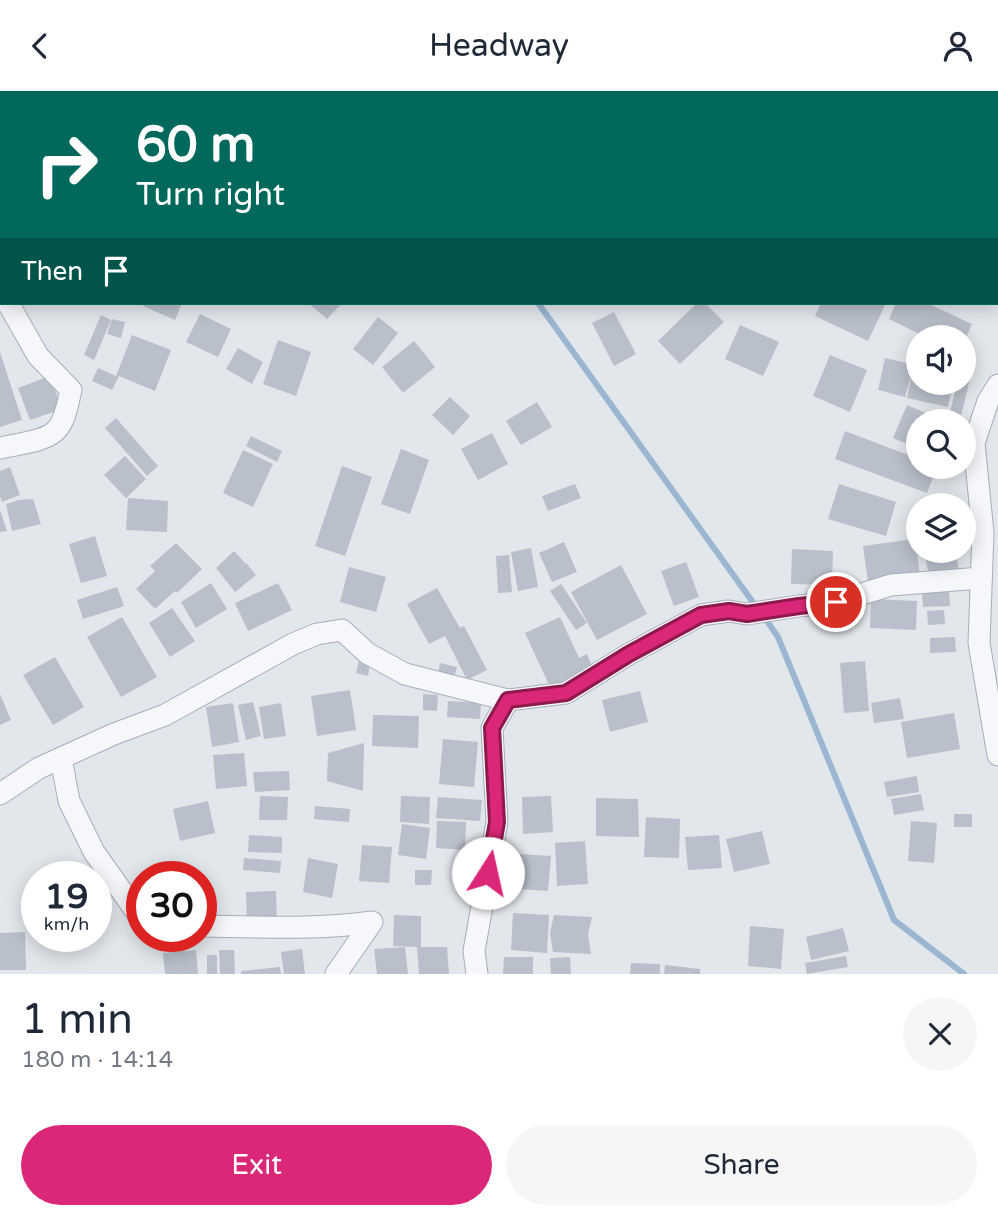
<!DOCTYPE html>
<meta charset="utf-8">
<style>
body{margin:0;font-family:"Varela Round",sans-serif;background:#f6f6f7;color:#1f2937;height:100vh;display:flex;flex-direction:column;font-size:26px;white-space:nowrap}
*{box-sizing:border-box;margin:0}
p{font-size:23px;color:#747a83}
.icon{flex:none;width:38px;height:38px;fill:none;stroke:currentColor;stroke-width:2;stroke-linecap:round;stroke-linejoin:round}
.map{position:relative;height:883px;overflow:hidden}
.side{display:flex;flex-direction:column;background:#fff;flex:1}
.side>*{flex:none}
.hud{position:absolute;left:0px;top:0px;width:999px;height:214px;box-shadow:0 4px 18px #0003;background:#00695c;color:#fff;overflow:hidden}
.buttons{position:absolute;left:906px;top:234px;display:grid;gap:14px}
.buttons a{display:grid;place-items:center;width:70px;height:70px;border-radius:50%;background:#fff;box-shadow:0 4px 18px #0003;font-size:35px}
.speed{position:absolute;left:21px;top:770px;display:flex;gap:14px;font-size:35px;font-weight:700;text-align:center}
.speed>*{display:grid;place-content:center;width:91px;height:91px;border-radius:50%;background:#fff;box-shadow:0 4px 18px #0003;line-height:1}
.speed small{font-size:18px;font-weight:400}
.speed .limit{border:10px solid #d22;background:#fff;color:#111}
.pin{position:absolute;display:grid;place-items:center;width:60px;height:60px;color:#fff;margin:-30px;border:4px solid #fff;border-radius:50%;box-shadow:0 2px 7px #0007}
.me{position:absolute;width:77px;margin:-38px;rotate:10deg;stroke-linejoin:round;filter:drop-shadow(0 0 5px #0008)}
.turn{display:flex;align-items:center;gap:24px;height:147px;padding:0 21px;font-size:32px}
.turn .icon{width:91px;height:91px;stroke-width:2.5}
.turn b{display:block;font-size:49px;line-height:60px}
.then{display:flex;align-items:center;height:66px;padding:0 21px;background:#0003;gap:14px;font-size:26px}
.round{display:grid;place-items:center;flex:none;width:74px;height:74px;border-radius:37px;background:#f6f6f7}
.overview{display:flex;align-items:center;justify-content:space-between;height:119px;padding:0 21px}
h1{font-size:42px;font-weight:600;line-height:52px}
.button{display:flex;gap:14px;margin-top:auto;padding:14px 21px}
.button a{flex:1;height:80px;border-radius:42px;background:#db2777;color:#fff;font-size:28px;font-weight:600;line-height:80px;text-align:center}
.button a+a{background:#f6f6f7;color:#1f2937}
header{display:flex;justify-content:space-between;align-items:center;height:91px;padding:0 21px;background:#fff;font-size:32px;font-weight:600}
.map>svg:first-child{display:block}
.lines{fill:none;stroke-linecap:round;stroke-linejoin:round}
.stream{stroke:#9ab6d0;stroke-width:6}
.building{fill:#b9c0cb}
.minor-casing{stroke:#a6aeb7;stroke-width:23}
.minor{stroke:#f6f7fa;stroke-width:21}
.route-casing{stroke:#8e194d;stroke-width:18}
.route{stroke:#db2777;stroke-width:12}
</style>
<header><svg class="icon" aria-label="back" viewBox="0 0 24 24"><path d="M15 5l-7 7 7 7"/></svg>Headway<svg class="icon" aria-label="person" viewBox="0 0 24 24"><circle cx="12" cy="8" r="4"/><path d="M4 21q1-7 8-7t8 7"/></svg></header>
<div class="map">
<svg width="998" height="883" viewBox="0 0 998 883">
<rect width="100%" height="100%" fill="#e2e7ec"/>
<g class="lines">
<g class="stream">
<path d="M267,0L272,2"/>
<path d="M538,212L757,517"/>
<path d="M764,526L778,546L894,829L964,883"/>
</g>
</g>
<g class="building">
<path d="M144,212H182L175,229L143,215Z"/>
<path d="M308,212H342L327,228Z"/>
<path d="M697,212H705L724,231L680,273L658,250Z"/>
<path d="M821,212H886L868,250L815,225Z"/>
<path d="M896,212H927L972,233L966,247H928L889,228Z"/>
<path d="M614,221L636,263L614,275L592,232Z"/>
<path d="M200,223L231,238L218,266L186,251Z"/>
<path d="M101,224L111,229L94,269L84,264Z"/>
<path d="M378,226L398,242L373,274L353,258Z"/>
<path d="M112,228L125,231L121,247L107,243Z"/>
<path d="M740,234L779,251L763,285L725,268Z"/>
<path d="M132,244L171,259L155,300L119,285L112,299L92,290L98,277L116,285Z"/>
<path d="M278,249L311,261L296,305L263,293Z"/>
<path d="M414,250L435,276L403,302L382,276Z"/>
<path d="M238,257L263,271L252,293L226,278Z"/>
<path d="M0,261L22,329L0,336Z"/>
<path d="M830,264L867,279L850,321L813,305Z"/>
<path d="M885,267L919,275V292H953L948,316L907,307L913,278L905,306L878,299Z"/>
<path d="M964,283L971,284L961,325L950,322L957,292H964Z"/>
<path d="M50,285L62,318L30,329L18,297Z"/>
<path d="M450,306L470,325L453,344L432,324Z"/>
<path d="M537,311L552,336L521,354L506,330Z"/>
<path d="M907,314L947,331H919V358L893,347Z"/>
<path d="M116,327L158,375L147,385L105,337Z"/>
<path d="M845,340L919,368V376H937L927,402L835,368Z"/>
<path d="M492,342L508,373L478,389L461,358Z"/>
<path d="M251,345L282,360L277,371L246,355Z"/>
<path d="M401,358L429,369L410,423L381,413Z"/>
<path d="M243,359L273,373L253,416L223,402Z"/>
<path d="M125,365L146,388L126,407L104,384Z"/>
<path d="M342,375L372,386L345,465L315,455Z"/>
<path d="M10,376L20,404L2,411L0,405V380Z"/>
<path d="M575,393L581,407L548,420L542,405Z"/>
<path d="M839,393L896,411L886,445L828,428Z"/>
<path d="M128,407L168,410L167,441L126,439Z"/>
<path d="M33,408L41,433L12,440L6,413L19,409Z"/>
<path d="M0,419L7,440L0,441Z"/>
<path d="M95,445L107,485L81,492L69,453Z"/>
<path d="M915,448L920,484L868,491L863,455Z"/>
<path d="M564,451L577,481L552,491L539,462Z"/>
<path d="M176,452L202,478L177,502L175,500L155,518L136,498L155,480L150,475Z"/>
<path d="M531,457L538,496L518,500L511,461Z"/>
<path d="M792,458L833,460L832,494L791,493Z"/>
<path d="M234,460L245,472L238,479L246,472L256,484L235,501L216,477Z"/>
<path d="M924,460H955L959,479L929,485Z"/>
<path d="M509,464L512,501L498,502L496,465Z"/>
<path d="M686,471L699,506L674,515L661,480Z"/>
<path d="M621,474L647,523L597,549L571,501Z"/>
<path d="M349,476L386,486L376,521L340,511Z"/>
<path d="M211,492L227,518L196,537L181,511Z"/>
<path d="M278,492L292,519L248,540L235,512Z"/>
<path d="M561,493L587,532L576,539L550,500Z"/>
<path d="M117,496L124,515L83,528L77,509Z"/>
<path d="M437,497L460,537L464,535L487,579L467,589L445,545L429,553L407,513Z"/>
<path d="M949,500L950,515L923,516L922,501Z"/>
<path d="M871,508L917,510L916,539L870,537Z"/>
<path d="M172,517L195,550L170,566L149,532Z"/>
<path d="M944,519L945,533L928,534L927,520Z"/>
<path d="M122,526L157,586L121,606L87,546Z"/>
<path d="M560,526L579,567L587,563L593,577L550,596L525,542Z"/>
<path d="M955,546L956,561L930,562V547Z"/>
<path d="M55,566L84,616L53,634L23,584Z"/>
<path d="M359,570L370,573L368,585L356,582Z"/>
<path d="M865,570L869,620L844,622L840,572Z"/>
<path d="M440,572L457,576L454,587L438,583Z"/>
<path d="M350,599L356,639L317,645L311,605Z"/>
<path d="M640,600L648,631L610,641L602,609Z"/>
<path d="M0,603L11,629L0,634Z"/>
<path d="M423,603L438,604L437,620L423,619Z"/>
<path d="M900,607L904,628L874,632L871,612Z"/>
<path d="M448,610L481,612L480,628L447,626Z"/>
<path d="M253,611L261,645L246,649L238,614Z"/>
<path d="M233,612L239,651L212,656L206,616Z"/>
<path d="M281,612L286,645L264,648L259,616Z"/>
<path d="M954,622L960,658L907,667L901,631Z"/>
<path d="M373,624L419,625L418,657L372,655Z"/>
<path d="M443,648L478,651L474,696L439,693Z"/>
<path d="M364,652L363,700L327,690L328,662Z"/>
<path d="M244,662L247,695L216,698L213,664Z"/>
<path d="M289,680L290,699L255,701L253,681Z"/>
<path d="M917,685L919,701L887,706L884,691Z"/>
<path d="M921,703L924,719L894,724L891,708Z"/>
<path d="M260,705L288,706L287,729H259Z"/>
<path d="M401,705L430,706L429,733L400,731Z"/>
<path d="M551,705L553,741L523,743L522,706Z"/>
<path d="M438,706L482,709L480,730L436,727Z"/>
<path d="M596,707L638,708L639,746L596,745Z"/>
<path d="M208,710L215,742L180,750L173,718Z"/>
<path d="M315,715L350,718L349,731L314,728Z"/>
<rect x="954" y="723" width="18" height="13"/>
<path d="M646,726L680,728L679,767L644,766Z"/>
<path d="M437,730L466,731L465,759L436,757Z"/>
<path d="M911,730L937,732L934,772L908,770Z"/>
<path d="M402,733L430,737L426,768L398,764Z"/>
<path d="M762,740L770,773L734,781L726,748Z"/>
<path d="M249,744L282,746V762L248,761Z"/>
<path d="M719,744L722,777L688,779L685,746Z"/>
<path d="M585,750L588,793L557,795L555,752Z"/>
<path d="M362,754L392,756L389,792L359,790Z"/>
<path d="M520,763L551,765L548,800L518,798Z"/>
<path d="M244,767L281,770L280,782L243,779Z"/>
<path d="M308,767L338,773L332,807L303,801Z"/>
<path d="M415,779H432L431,794H415Z"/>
<path d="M276,800L277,834H247L246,801Z"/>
<path d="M513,822L549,824L547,862L511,859Z"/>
<path d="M394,824L421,825V856H447L449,883H419L417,856L393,855Z"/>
<path d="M554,824L592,826L588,843L591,863L553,861L550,842Z"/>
<path d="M750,835L784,838L781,878L748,875Z"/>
<path d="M843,837L849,860L811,869L806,846Z"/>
<path d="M25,841L26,879H0V842Z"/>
<path d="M405,856L408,883H377L374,858Z"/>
<path d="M302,858L305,883H284L281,861Z"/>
<path d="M196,859L198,883H165L163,862Z"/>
<path d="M219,859H234L235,883H220Z"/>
<rect x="207" y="864" width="10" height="19"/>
<path d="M846,865L848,876L807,883L805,872Z"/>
<path d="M504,866H533V883H503Z"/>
<path d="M570,866L571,883H551L550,867Z"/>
<path d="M631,872L660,873V883H630Z"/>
<path d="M665,874L700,878V883H664Z"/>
<path d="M280,876L281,883H241V880Z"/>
</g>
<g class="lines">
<g class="minor-casing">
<g id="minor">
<path d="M837,2L839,0"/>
<path d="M998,294L988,310L974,352L983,442L979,552L998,664"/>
<path d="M0,357C16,353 48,351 58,337C66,327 68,311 71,299L38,265L8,212"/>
<path d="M508,609L566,602L629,563L701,524L729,520L747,523L799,515L836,511L891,494L981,487"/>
<path d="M61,667L69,710L94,761L140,826H142"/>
<path d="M0,703L39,677L114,643L165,624L293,553L317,543L342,539L367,562L405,583L508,609L492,637L497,731L474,860L477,883"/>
<path d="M201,835C258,836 315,839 372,831L336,883"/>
</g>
</g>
<use href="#minor" class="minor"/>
</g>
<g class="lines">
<g class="route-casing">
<path id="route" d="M488,782L497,731L492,637L508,609L566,602L629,563L701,524L729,520L747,523L799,515L836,511"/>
</g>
<use href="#route" class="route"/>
</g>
</svg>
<div class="buttons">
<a><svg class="icon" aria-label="sound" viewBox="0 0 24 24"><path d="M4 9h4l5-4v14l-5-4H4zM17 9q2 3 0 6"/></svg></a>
<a><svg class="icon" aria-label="search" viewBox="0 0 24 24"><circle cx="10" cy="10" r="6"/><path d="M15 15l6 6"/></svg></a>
<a><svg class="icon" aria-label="layers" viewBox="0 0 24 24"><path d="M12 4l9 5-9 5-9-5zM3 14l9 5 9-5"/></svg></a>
</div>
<div class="speed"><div>19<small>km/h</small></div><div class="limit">30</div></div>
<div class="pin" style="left:836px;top:511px;background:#d93025"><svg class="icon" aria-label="arrive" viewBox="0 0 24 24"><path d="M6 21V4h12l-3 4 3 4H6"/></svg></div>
<svg class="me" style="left:488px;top:782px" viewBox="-20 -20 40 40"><circle r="19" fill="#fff"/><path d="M0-13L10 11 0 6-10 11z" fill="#db2777"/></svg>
<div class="hud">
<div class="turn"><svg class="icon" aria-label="right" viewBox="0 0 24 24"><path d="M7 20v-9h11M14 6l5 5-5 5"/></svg><div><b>60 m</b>Turn right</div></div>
<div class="then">Then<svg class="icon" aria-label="arrive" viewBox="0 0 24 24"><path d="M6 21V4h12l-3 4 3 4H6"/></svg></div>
</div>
</div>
<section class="side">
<div class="overview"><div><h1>1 min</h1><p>180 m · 14:14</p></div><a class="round"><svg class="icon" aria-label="close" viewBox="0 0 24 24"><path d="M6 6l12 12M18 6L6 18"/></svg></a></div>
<div class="button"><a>Exit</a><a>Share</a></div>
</section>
